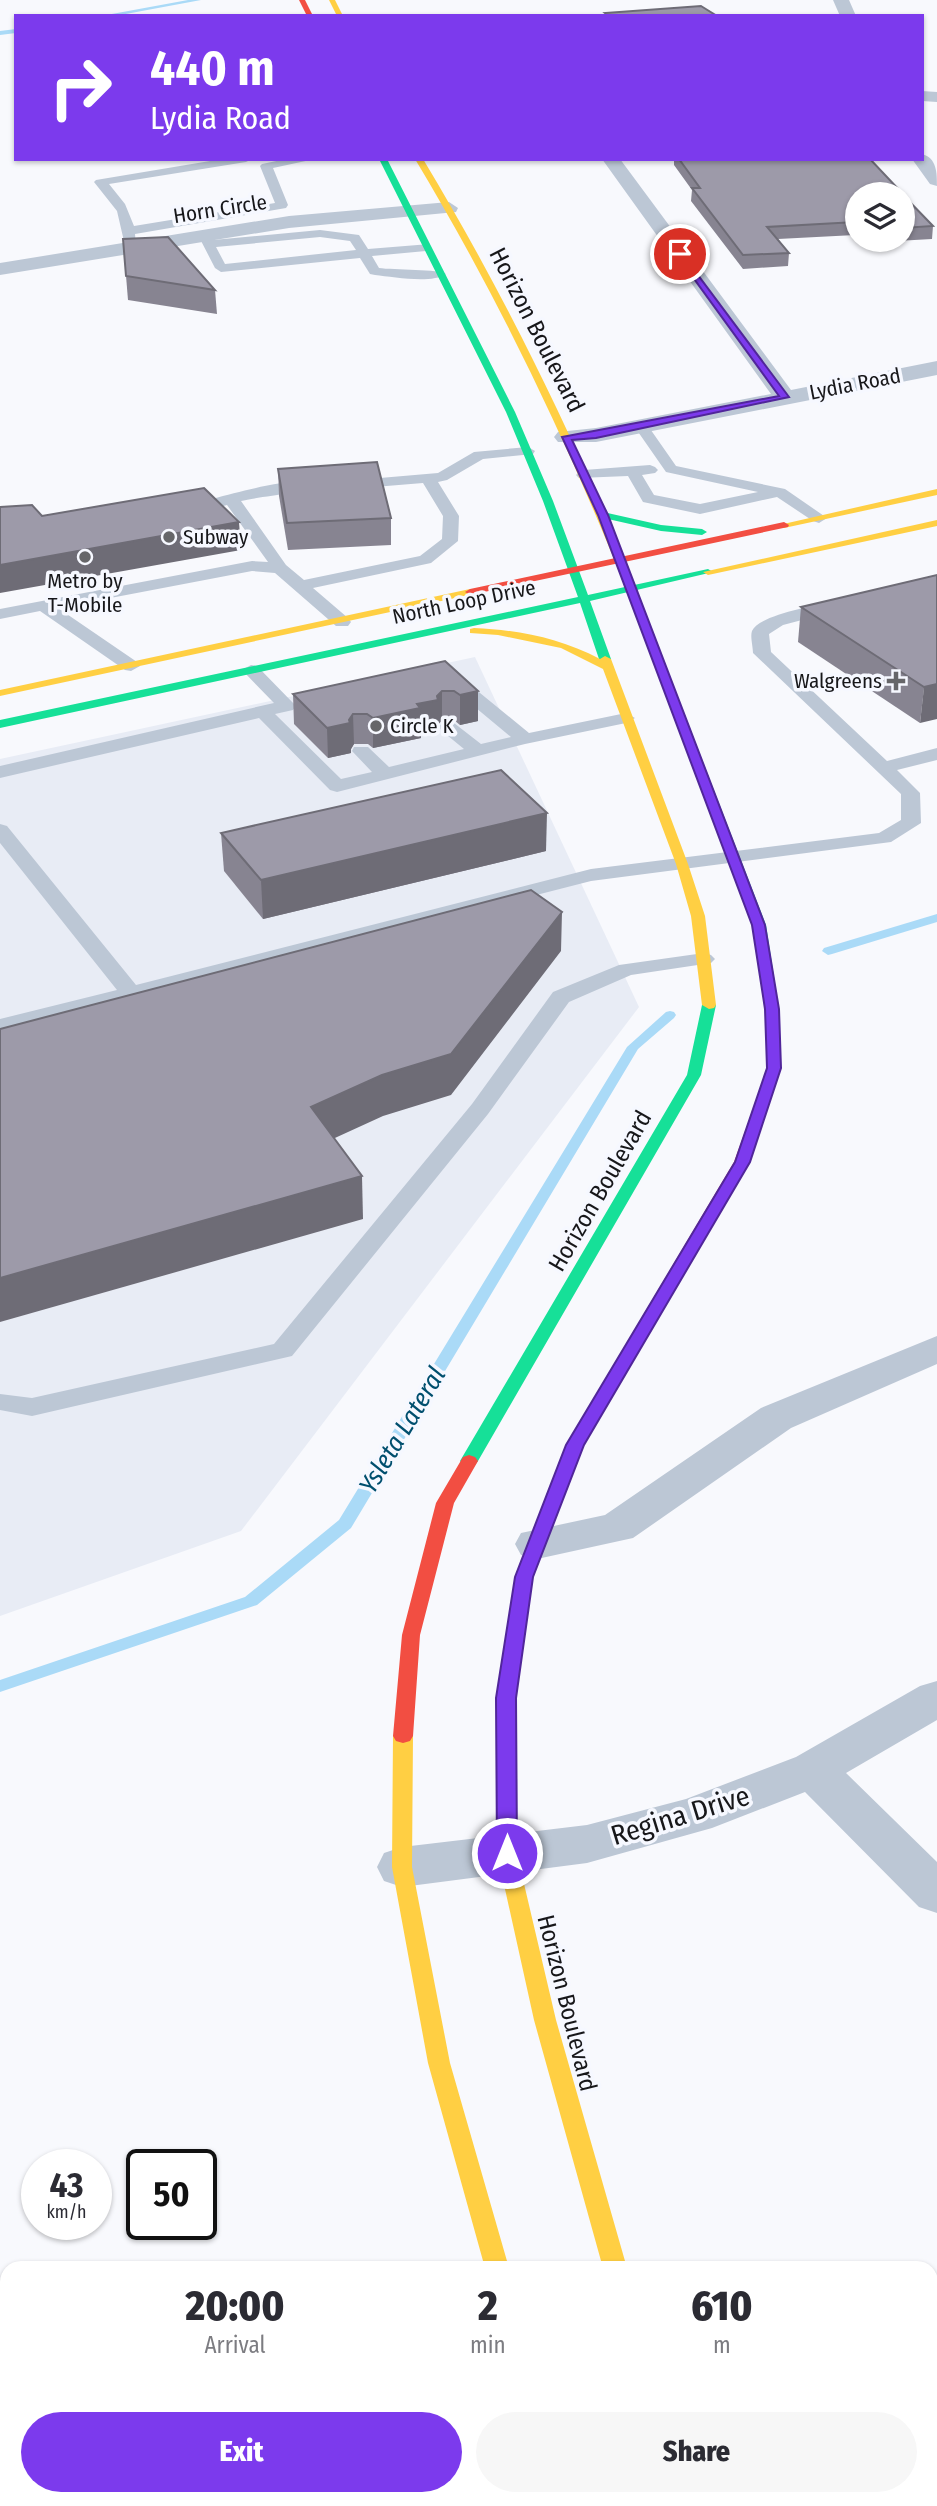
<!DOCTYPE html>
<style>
body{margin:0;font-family:"Fira Sans Condensed",sans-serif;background:#f7f7f7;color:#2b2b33;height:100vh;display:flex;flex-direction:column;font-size:26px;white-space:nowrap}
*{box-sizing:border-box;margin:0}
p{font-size:23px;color:#7c7c81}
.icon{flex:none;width:38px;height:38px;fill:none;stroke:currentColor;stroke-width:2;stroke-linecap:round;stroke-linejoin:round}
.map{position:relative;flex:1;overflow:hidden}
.side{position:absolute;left:0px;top:2261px;width:938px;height:245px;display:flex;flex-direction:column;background:#fff;border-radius:21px 21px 0 0;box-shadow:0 2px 5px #0004}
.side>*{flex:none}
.banner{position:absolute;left:14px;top:14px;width:910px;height:147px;border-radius:0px;box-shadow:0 2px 5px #0004;background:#7c3aed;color:#fff;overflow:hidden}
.controls{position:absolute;left:845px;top:182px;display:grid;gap:14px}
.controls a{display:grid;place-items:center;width:70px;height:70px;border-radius:50%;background:#fff;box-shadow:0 2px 5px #0004;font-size:35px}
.speed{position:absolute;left:21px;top:2149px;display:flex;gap:14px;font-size:35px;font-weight:700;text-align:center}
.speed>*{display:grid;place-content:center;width:91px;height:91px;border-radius:50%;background:#fff;box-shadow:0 2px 5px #0004;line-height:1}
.speed small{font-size:18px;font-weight:400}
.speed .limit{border:4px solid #111;border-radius:10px;background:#fff;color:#111}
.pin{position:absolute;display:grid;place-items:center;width:60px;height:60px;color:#fff;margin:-30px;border:4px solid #fff;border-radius:50%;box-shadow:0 2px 7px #0007}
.me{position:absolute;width:77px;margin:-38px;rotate:0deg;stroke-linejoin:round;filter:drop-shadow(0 0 5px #0008)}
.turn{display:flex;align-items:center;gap:24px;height:147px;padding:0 21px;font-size:32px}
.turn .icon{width:91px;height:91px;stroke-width:2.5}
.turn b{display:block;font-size:49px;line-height:60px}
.eta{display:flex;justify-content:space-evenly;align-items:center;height:119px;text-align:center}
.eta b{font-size:42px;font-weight:800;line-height:49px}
.button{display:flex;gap:14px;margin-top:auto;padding:14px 21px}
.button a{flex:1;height:80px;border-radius:42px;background:#7c3aed;color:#fff;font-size:28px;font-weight:800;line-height:80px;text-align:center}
.button a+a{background:#f7f7f7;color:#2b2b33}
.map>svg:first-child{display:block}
.built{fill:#e8ecf5}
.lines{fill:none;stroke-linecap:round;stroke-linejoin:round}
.stream{fill:#aadaf7;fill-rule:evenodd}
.lane{fill:#bcc7d5;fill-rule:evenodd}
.street{fill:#bcc7d5;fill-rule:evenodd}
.fast{fill:#16e098;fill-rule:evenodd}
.slow{fill:#ffcf43;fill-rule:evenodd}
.jam{fill:#f24e42;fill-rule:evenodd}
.wall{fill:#878491}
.shaded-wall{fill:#6e6c76}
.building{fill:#9d9aa9;stroke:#6e6c76;stroke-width:2}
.route{fill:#7c3aed;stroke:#51269a;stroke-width:2}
.poi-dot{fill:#666669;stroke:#f6f8ff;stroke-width:2.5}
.labels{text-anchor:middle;stroke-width:7;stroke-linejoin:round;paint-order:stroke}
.far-street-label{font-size:21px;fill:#17171a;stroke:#f6f8ff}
.far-poi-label{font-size:21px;fill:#17171a;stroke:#f6f8ff;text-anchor:start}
.street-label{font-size:24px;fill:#17171a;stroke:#f6f8ff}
.water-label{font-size:26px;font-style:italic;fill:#004f6e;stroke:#f6f8ff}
.near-street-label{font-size:28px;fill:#17171a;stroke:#f6f8ff}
</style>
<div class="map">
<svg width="937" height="2506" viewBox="0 0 937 2506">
<rect width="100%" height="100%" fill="#f8f9fd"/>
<g class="built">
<path d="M475,657L639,1007L241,1531L0,1616V759Z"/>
<path d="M931,2368H937V2506H820L817,2499H931Z"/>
</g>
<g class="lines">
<g class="stream">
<path d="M188,0H201L115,16H101Z"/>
<path d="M16,29V33L0,35V31Z"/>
<path d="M937,914V922L832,954L828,955L822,951L824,948Z"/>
<path d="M670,1011L674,1012L676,1015L674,1018L638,1049L351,1528L257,1605L0,1692V1680L245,1597L339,1520L627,1047L666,1012Z"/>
</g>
<g class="lane">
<path d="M222,159H252L246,162L109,184L125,204L134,226L275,203L260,166L262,164L286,159H315L273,168L288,205L286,208L135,234L136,247L130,251L126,250L117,211L94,182L96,180Z"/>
<path d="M320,230L359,235L368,249L430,244V250L426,251L372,256L379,268C393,270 440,269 446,274C432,284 393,277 375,275L370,274L360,258L221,272L215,268L198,235L204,231L208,232L213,240ZM320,237L350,241L356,250L225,264L216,247Z"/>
<path d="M641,422L646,423L676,466L785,489L827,518L819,523L813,521L777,497L700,514L643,502L628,476L579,478L576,475L579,472L584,470L650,465L655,467L658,470L655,473L642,475L654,495L700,504L758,492L666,472L634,426Z"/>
<path d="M528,447L535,451L533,454L483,459L447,480L438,482L459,516L458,541L431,563L313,588L348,618L351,622L348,626H336L275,573L252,571L58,608L137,662L140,666L131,671L125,670L40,611L0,619V609L252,561L268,562L227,505L189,515L181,510L183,507C206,501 303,471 318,485C310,492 256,497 241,501L286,565L304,580L420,556L442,539L443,516L423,483L350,489L345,487L342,484L345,481L438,473L474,452Z"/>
<path d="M830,602L836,603L838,607L836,611L783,625L769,634L771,652L887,761L937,748V760L897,770L920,793L921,823L891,842L591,881L0,1033V1019L117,990L0,843V824L7,826L136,985L591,869L879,833L901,820V794L753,653C753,647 750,636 752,631C759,615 814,606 830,602Z"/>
<path d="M251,665L257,666L296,706L293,710L275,714L341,779L372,772L352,751L354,747H368L389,767L464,749L442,731L439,727L442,723H454L481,744L511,737L446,683L443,679L452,674L458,675L529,733L626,713L635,718L626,723L525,744L337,792L330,790L259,718L0,778V766L274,703L242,670Z"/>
<path d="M704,953L711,955L715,959L711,963L631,975L569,1002L488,1114L292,1356L32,1416L0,1410V1394L32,1398L274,1344L472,1104L553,992L619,965Z"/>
</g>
<g class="street">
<path d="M833,0H849L856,16H840Z"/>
<path d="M922,91L937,92V102L922,101Z"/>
<path d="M922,154C937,158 937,173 937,186L930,184L912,159H922Z"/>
<path d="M602,159H620L791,390L937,361V375L596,442H558L554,437L558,432L596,428L771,394Z"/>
<path d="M449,202L458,208L456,212L289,228L0,275V263L289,216Z"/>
<path d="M937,1336V1364L791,1428L633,1538L537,1559L521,1555L515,1544L521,1533L605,1515L761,1408Z"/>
<path d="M937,1681V1720L846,1773L937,1862V1913L919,1907L805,1792L712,1828L587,1863L402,1887L384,1881L377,1867L384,1853L402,1847L587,1825L686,1799L796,1757L920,1686Z"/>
</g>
<g class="fast">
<path d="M379,159H387L515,412L553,501L588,595L708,569L713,572L590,601L611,659L605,662L599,659L580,603L0,728V720L578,597L543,501L506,412Z"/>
<path d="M603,512L661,525L702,529L707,532L702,535L661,531L599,517L598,515Z"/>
<path d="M633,602L642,604L766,925L779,1009L781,1068L771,1095H761L759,1092L767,1068L765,1009L752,925L632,604Z"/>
<path d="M709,1001L716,1005L701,1075L478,1461L475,1465H463L460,1461L687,1075L702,1005Z"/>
<path d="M558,1483L564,1485L567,1489L533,1577L516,1698L517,1853L521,1871L518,1877L511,1879L504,1877L497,1853L496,1698L515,1577L549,1489L552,1485Z"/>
<path d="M550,2499H576L578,2506H552Z"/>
</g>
<g class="slow">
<path d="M329,0H335L343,16H337Z"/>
<path d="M415,159H423C508,300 581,451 642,604L641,606L632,604C572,451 500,300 415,159Z"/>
<path d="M937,489V495L784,528L779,525Z"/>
<path d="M937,520V526L708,575L703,572Z"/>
<path d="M470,589L474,590V594L0,696V690Z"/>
<path d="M474,628C519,630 559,638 600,659L605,656L611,659L688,864L705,916L716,1005L714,1008L709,1009L702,1005L691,916L676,864L603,669L561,648L498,635L470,633V629Z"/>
<path d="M403,1729L410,1731L413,1736L412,1867L450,2063L509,2268H485L428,2063L392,1867L393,1736L396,1731Z"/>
<path d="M511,1863L518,1865L521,1871L556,2020L627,2268H603L534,2020L501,1871L504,1865Z"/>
<path d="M674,2499H700L703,2506H677Z"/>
</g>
<g class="jam">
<path d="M299,0H305L313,16H307Z"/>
<path d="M784,522L789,525L788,527L470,595L465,592L470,589Z"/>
<path d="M766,1088L773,1092L750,1162L584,1445L567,1489L564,1493H552L549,1489L566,1445L734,1162L759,1092Z"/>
<path d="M469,1455L475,1457L478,1461L454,1503L420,1635L413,1736L410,1741L403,1743L396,1741L393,1736L402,1635L436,1503L463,1457Z"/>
</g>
</g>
<g class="wall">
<path d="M674,159H870L858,194V239L855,235L778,239L789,253L788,266L743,269L691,201L692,190L674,165Z"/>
<path d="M903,195L933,226L932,239L861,243L858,240H903Z"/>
<path d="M123,239L215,290L217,314L128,300Z"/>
<path d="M278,469L391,518V545L288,550L279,496Z"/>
<path d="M937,575L920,723L798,642L801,607Z"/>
<path d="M445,661L478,721L460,725L454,720H442L438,725V730L421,734V738L373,748L368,744H354L351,749V753L328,758L294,724L293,694Z"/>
<path d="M221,833L546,851L263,919L224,871Z"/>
</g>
<g class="shaded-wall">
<path d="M239,522L241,550L0,593V565Z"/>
<path d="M937,684V719L920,723L924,687Z"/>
<path d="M442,691V720L438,725V730L421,734V738L373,748V718L417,704L437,696Z"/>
<path d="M478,691V721L460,725V695Z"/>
<path d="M353,714L354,744L351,749V753L328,758L327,728L349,720Z"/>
<path d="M547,813L546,851L263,919L261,880Z"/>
<path d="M562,912L561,951L451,1095L383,1116L313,1148L311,1107Z"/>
<path d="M362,1176L363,1219L0,1322V1278Z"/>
</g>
<g class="building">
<path d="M701,6L717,16H609L605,13Z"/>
<path d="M679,159H870L903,194H858V224L856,222L767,227L789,253L743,255L692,188H700Z"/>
<path d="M903,195L933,226L903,228Z"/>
<path d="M168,237L215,290L126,276L123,239Z"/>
<path d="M377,462L391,518L287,523L278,469Z"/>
<path d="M204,488L239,522L0,565V507L32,505L42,516Z"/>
<path d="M937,575V684L924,687L801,607Z"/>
<path d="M445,661L478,691L460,695L454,691H442L437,696L438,700L417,704L420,708L373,718L367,714H353L349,720L350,723L327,728L293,694Z"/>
<path d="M501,770L547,813L261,880L221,833Z"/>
<path d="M531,890L562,912L451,1054L382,1075L311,1107L362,1176L0,1278V1029Z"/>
</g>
<path class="route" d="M680,251L789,397L596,438L572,440L608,515L765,925L779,1009L781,1068L750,1162L584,1445L533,1577L516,1698L517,1853L514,1858L507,1861L500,1858L497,1853L496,1698L515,1577L566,1445L735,1162L767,1068L765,1009L752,925L598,515L562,437L779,396L676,254Z"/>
<g class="poi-dot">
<circle cx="169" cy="537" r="7"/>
<circle cx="85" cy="557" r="7"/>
<path d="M892.5 670.5h7v7h7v7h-7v7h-7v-7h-7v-7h7z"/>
<circle cx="376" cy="726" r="7"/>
</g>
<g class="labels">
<g class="far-street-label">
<text transform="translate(220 209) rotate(-9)" y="7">Horn Circle</text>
<text transform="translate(855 384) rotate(-11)" y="7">Lydia Road</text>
<text transform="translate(464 602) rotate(-12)" y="7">North Loop Drive</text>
</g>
<g class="far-poi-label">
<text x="183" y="544">Subway</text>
<text x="85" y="588" text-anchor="middle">Metro by<tspan x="85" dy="24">T-Mobile</tspan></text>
<text x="882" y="688" text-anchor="end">Walgreens</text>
<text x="390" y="733">Circle K</text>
</g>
<g class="street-label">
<text transform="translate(537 330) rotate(63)" y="8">Horizon Boulevard</text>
<text transform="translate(600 1191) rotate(-60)" y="8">Horizon Boulevard</text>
<text transform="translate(567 2003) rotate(76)" y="8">Horizon Boulevard</text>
</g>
<g class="water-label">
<text transform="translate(402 1430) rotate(-59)" y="9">Ysleta Lateral</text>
</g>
<g class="near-street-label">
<text transform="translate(680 1815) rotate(-17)" y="10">Regina Drive</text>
</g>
</g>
</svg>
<div class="controls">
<a><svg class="icon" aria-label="layers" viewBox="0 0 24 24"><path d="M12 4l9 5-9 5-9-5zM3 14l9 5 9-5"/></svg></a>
</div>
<div class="speed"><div>43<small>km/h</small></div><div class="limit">50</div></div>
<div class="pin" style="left:680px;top:254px;background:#d93025"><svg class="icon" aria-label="arrive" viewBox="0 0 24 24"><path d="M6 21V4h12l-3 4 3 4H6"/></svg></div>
<svg class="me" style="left:507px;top:1853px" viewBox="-20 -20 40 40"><circle r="17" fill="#7c3aed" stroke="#fff" stroke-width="3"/><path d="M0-11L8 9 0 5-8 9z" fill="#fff"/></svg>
<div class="banner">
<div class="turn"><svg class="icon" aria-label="right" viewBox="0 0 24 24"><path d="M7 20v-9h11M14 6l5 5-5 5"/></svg><div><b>440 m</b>Lydia Road</div></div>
</div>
<section class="side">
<div class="eta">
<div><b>20:00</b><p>Arrival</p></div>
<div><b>2</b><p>min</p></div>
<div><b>610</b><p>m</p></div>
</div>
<div class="button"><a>Exit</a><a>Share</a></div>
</section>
</div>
